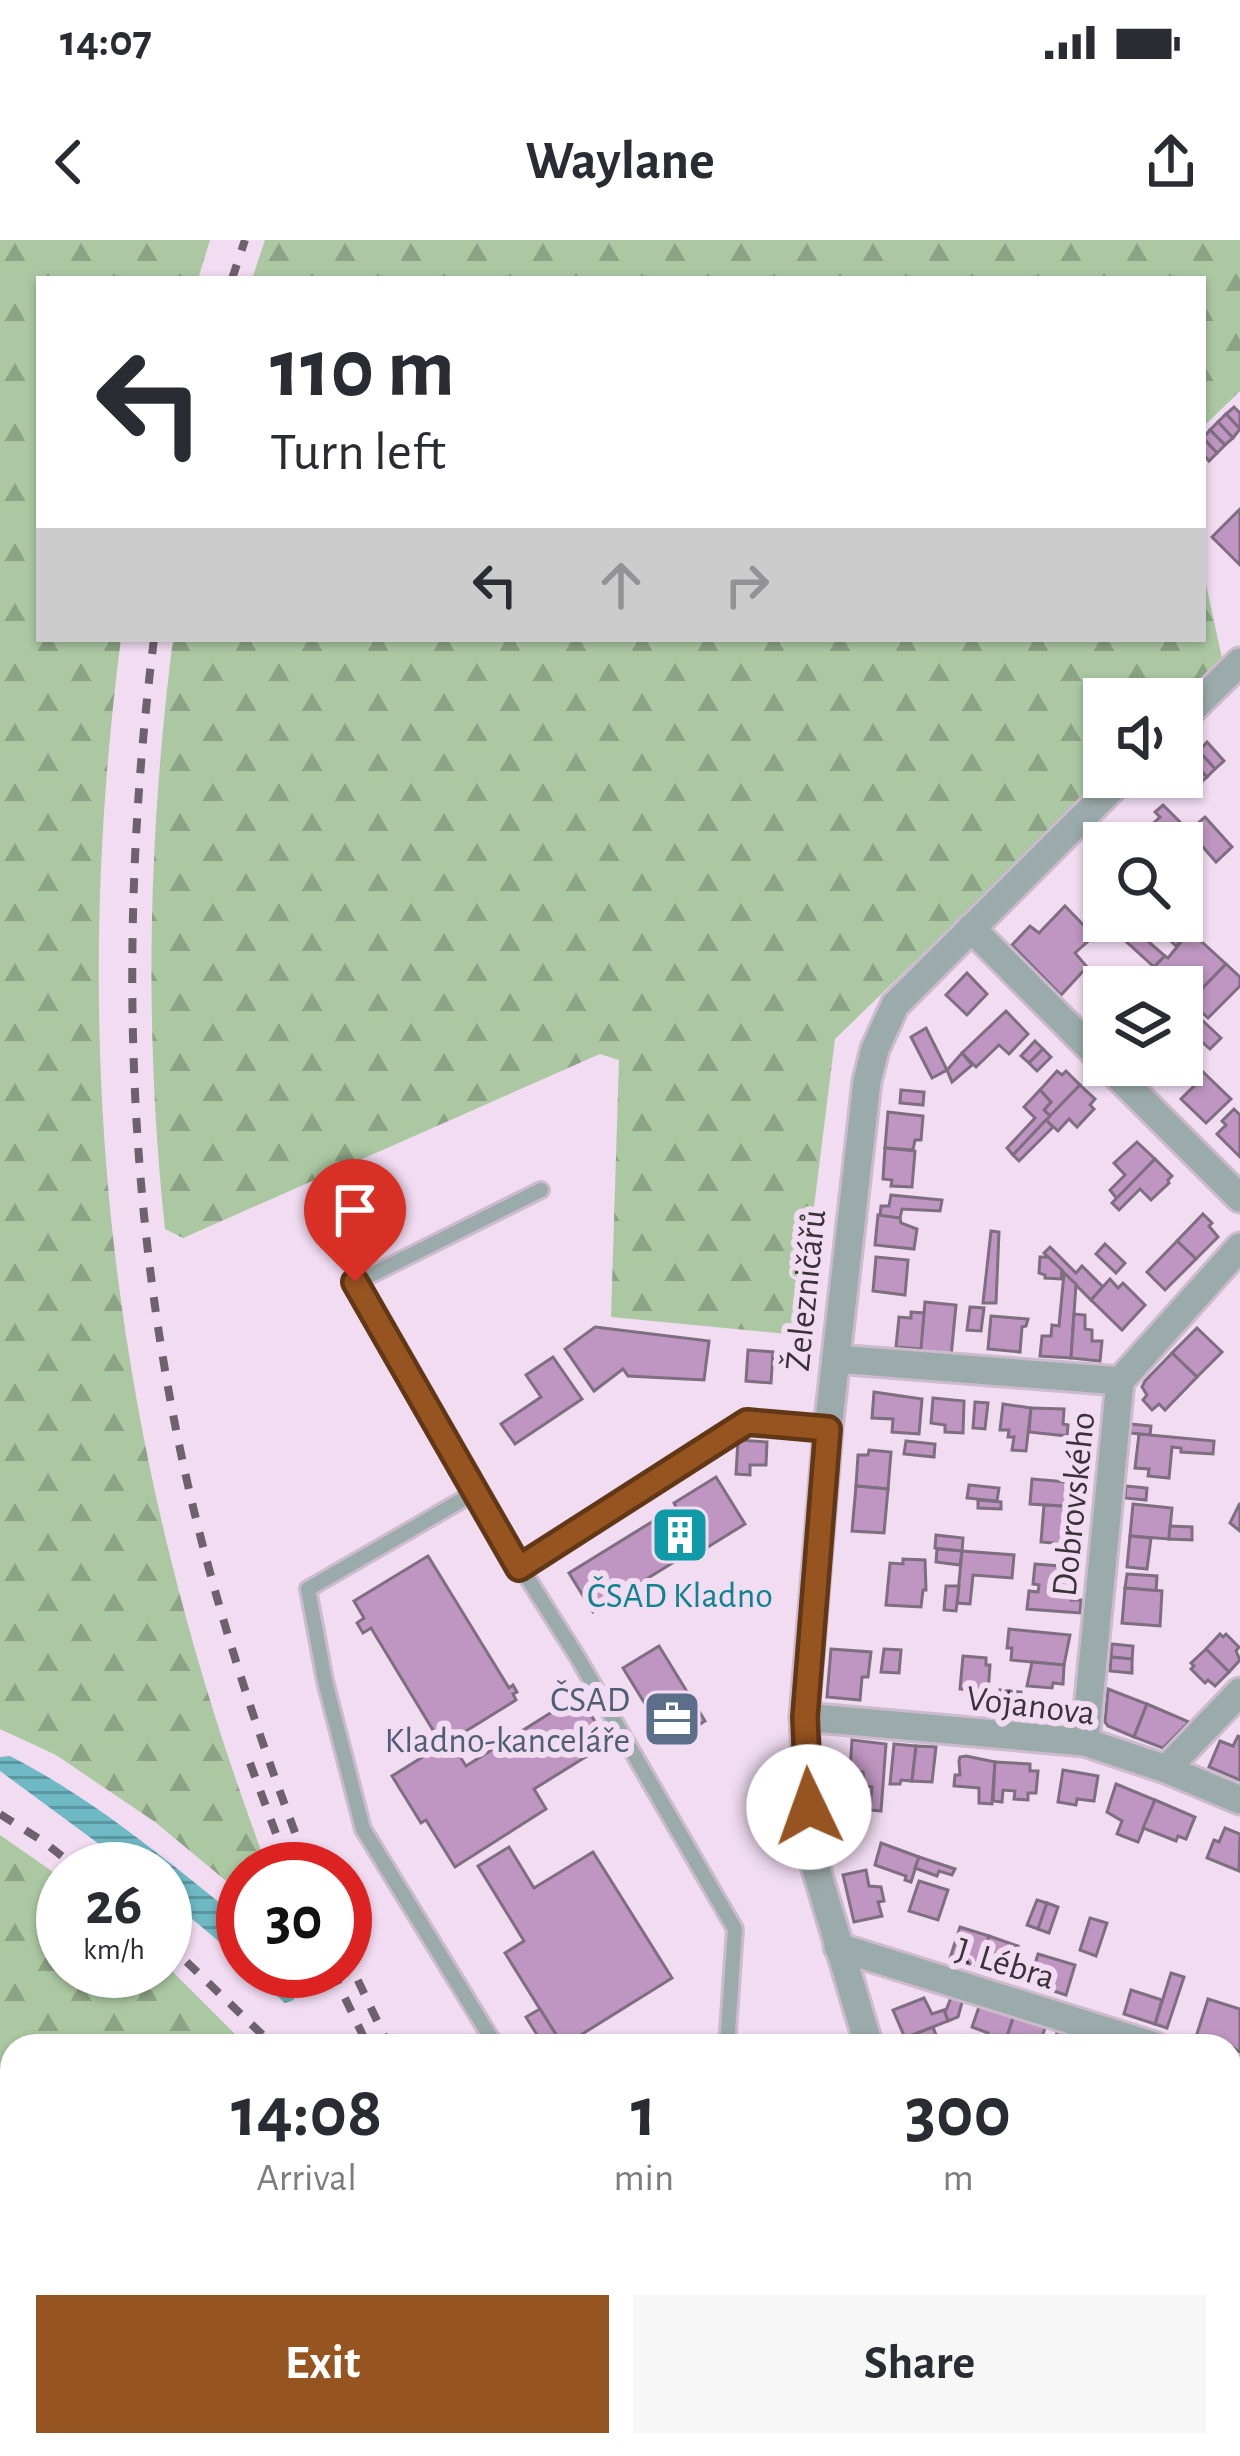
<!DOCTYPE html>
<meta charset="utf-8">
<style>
body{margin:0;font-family:"Alegreya Sans",sans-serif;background:#f7f7f7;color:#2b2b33;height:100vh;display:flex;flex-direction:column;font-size:45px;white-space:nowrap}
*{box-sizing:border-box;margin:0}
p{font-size:39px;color:#7c7c81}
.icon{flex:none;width:66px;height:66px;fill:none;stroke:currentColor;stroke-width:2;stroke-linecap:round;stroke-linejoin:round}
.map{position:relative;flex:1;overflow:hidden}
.sheet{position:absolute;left:0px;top:1794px;width:1242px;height:423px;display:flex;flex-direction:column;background:#fff;border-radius:36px 36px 0 0;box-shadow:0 3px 9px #0004}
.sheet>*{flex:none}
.hud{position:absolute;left:36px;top:36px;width:1170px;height:366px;border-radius:0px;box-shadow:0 3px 9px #0004;background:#fff;color:#2b2b33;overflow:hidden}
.buttons{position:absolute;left:1083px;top:438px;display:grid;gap:24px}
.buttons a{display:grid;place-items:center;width:120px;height:120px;border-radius:0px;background:#fff;box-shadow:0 3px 9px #0004;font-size:60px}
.speed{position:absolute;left:36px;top:1602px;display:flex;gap:24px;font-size:60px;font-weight:700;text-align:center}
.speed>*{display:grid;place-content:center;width:156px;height:156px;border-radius:50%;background:#fff;box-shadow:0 3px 9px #0004;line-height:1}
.speed small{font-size:30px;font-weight:400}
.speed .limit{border:18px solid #d22;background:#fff;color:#111}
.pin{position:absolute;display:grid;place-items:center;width:102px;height:102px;color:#fff;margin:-123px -51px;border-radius:50% 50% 50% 0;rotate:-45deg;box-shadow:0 0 12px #0007}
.pin .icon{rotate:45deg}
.me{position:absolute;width:132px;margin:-66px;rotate:357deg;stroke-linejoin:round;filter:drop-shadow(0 0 9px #0008)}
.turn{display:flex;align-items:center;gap:42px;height:252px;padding:0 36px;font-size:54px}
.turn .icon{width:156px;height:156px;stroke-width:2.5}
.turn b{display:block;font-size:84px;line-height:102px}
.lanes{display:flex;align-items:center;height:114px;padding:0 36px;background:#0003;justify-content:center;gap:60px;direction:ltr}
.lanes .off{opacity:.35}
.eta{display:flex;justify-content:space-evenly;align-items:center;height:204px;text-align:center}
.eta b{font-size:72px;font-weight:700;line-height:84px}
.primary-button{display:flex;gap:24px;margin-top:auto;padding:24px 36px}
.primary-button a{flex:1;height:138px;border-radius:0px;background:#965420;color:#fff;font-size:48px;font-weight:700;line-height:138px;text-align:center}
.primary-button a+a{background:#f7f7f7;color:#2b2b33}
.status{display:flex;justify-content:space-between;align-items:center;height:84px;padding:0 60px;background:#fff;direction:ltr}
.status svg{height:33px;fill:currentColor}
header{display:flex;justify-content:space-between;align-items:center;height:156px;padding:0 36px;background:#fff;font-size:54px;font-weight:700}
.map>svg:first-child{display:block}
.forest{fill:url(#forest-firs)}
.garden{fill:#abc8a2}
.water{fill:url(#water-rules)}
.building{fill:#be96c1;stroke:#7f6d80;stroke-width:3}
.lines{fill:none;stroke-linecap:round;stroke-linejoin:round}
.service-casing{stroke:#ccbacd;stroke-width:20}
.minor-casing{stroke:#ccbacd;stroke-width:33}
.secondary-casing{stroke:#ccbacd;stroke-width:39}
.service{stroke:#9baaaa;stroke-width:14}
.minor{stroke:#9baaaa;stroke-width:27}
.secondary{stroke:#778d8e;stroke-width:33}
.rail{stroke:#6d616e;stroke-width:8;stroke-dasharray:15 15;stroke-linecap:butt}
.route-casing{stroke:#623715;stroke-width:30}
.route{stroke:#965420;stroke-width:21}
.labels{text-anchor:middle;stroke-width:12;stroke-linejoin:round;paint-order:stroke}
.street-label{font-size:36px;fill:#3a323b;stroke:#f1dcf2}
.culture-label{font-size:36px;fill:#0d838f;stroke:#f1dcf2}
.service-label{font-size:36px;fill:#4e5e75;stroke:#f1dcf2;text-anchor:end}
</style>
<div class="status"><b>14:07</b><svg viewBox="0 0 49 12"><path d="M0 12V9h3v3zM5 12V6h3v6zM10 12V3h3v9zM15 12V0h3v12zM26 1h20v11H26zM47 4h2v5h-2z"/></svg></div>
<header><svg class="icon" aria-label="back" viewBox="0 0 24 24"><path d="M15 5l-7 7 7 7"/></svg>Waylane<svg class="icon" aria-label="share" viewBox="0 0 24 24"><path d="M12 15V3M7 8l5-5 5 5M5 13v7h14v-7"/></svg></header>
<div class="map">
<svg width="1240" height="2216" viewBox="0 0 1240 2216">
<defs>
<pattern id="forest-firs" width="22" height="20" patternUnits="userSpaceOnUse" patternTransform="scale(3)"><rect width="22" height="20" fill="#abc8a2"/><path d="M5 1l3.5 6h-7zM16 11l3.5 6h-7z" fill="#8ca385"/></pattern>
<pattern id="water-rules" width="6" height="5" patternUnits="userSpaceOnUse" patternTransform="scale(3)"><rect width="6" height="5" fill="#6eb9c4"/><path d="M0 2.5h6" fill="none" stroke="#5b97a0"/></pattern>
</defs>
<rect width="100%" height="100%" fill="#f1dcf2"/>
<g class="forest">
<path d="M0,0H210L198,39H39V399H121C65,829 115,1224 268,1629H243V1655L155,1582L56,1515L0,1489Z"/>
<path d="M265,0H1240V151L1203,187V39H252Z"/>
<path d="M1203,330L1223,423L1182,462V459H1104L1105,537L835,799L798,1095L611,1077L619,820L600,814L183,998L165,989C144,792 148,596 173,399H1203Z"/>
<path d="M0,1595L63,1639V1731H165V1724L247,1806H12V1983L0,1980Z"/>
</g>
<path class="garden" d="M0,1980L12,1983V2205H466L471,2216H0Z"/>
<g class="water">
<path d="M10,1516C94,1559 166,1620 239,1678L243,1683V1725L216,1699L165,1656V1629H133L0,1531V1517Z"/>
<path d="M249,1731H286L296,1746L294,1760L285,1763Z"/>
</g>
<g class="building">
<path d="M1234,167L1240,173V189L1226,174Z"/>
<path d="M1226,174L1240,189L1233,198L1218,182Z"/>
<path d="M1218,182L1233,198L1225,205L1210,190Z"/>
<path d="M1210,190L1225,205L1217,213L1203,198Z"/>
<path d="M1203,198L1217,213L1209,221L1203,214Z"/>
<path d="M1240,269V325L1212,297Z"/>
<path d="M1207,502L1224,521L1215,529L1199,511Z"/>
<path d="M1199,511L1215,529L1207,537L1189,519Z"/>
<path d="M1186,516L1207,537L1197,546L1182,529V520Z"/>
<path d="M1182,529L1197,546L1189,554L1172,537H1182Z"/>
<path d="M1163,565L1190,592L1178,603H1155L1144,592L1160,577L1155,572Z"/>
<path d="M1205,577L1232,607L1216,622L1189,591Z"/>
<path d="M1104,629V654L1100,657L1089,644Z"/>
<path d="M1065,666L1094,696L1075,713L1087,727L1061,755L1012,705L1030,686L1039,693Z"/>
<path d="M1149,681H1179L1190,691L1176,706Z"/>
<path d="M1127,683L1165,716L1154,727L1118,694Z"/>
<path d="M1190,691L1226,724L1190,761L1182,753V747H1175L1154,727L1165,716L1168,718Z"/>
<path d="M1226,724L1240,737V746L1208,778L1190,761Z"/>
<path d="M967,733L987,754L967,775L946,755Z"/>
<path d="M1006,771L1028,794L1009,814L999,805L976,827L962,813Z"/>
<path d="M1203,781L1221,798L1210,809L1192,793Z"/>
<path d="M926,788L947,830L932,838L911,797Z"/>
<path d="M1035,801L1043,809L1029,823L1021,816Z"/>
<path d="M1043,809L1051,817L1037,831L1029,823Z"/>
<path d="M962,813L972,825L952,842L947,830Z"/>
<path d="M1057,831L1062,835L1066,831L1080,845L1050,876L1044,870L1051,862L1040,850Z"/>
<path d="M1202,831L1231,859L1206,883L1181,859L1194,846L1191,843Z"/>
<path d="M1080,845L1095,859L1090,865L1094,869L1077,887L1069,879L1058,891L1046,880Z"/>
<path d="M901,850L924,852L923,865L900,863Z"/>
<path d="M1040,850L1051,862L1044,870L1050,876L1013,915L1007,908L1035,878L1024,867Z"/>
<path d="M1234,869L1240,875V917L1217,894L1226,885L1222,881Z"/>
<path d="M888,872L923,876L921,900H915L913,910L885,908Z"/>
<path d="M1046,880L1053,887L1019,921L1013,915Z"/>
<path d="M1137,902L1155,919L1117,959L1110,950L1125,935L1114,923Z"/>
<path d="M885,908L915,911L912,947L891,946L892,940L883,939Z"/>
<path d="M1155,919L1172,936L1168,940L1169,943L1151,960L1140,949L1119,970L1112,963Z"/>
<path d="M891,955L942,960L940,971L902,969L900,978L880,976L881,966H889Z"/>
<path d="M1203,974L1212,983L1209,986L1218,997L1196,1019L1177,1001Z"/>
<path d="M878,975L900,978L901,983L917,989L914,1009L875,1005Z"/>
<path d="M991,991L999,992L996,1063H983Z"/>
<path d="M1177,1001L1196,1019L1165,1050L1147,1032Z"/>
<path d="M1105,1004L1125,1023L1116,1033L1096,1014Z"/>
<path d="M1050,1007L1076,1033L1082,1026L1103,1047L1091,1060L1044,1013Z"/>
<path d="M876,1017L908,1020L905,1055L873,1051Z"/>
<path d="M1040,1017H1048L1062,1030L1061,1039L1045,1038V1035L1039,1033Z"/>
<path d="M1064,1033L1076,1044L1071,1118L1040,1116L1042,1096H1051L1052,1085L1059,1086Z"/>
<path d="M1110,1039L1118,1048L1123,1043L1145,1065L1122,1090L1091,1060Z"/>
<path d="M925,1062L956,1065L951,1117L920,1114Z"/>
<path d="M970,1067L984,1068L981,1091L967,1090Z"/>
<path d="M911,1072L924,1073L921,1109L896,1107L899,1077L911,1078Z"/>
<path d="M1074,1074L1085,1075V1089L1092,1090V1101H1102L1100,1121L1071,1118Z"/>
<path d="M991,1076L1028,1079L1026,1086L1022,1087L1020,1112L988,1109Z"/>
<path d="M595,1087L709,1101L704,1140L628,1136L623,1129L594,1151L565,1109Z"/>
<path d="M1197,1088L1222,1112L1197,1137L1172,1113Z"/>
<path d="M748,1110L773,1112L771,1143L746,1141Z"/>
<path d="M1172,1113L1197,1137L1165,1170L1159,1164L1152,1170L1143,1160L1147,1155L1142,1147L1145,1141Z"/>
<path d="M553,1117L582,1159L515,1204L501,1184L541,1157L526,1135Z"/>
<path d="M874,1152L922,1159L919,1194L892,1192L893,1179L872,1178Z"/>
<path d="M933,1158L964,1161L963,1193L945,1192V1185L931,1183Z"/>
<path d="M975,1162L988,1163L985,1189L973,1188Z"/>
<path d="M1003,1164L1031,1168L1026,1211L1012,1210L1014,1197H1008L1009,1190H1000Z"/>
<path d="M1031,1168L1064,1169L1063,1184L1068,1185L1067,1196L1029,1192Z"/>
<path d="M1131,1184L1151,1186L1150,1195L1130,1193Z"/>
<path d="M1139,1194L1214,1201L1213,1214L1181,1212V1208L1172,1207L1169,1238L1148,1236L1149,1229L1135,1228Z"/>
<path d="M738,1200L767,1202L766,1225H750V1235L736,1234Z"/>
<path d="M906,1201L935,1204L934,1217L904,1214Z"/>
<path d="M869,1210L891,1212L888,1249L856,1246L858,1215H868Z"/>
<path d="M716,1237L745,1284L703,1310L700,1306L593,1372L569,1333L676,1267L674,1263Z"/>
<path d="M1032,1239L1080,1243L1078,1267L1030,1264Z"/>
<path d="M969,1245L999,1248L997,1261L967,1258Z"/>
<path d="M856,1246L888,1249L884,1293L852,1291Z"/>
<path d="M1126,1246L1147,1248L1146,1260L1125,1258Z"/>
<path d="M978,1260L1001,1262V1269L978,1268Z"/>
<path d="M1240,1263V1291L1230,1283Z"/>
<path d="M1133,1264L1172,1268L1169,1299L1130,1296Z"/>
<path d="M1044,1265L1078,1267L1076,1299L1063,1298V1304L1041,1302Z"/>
<path d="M1170,1286L1192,1287V1300L1169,1299Z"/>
<path d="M936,1295L963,1298L962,1311L935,1308Z"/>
<path d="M1130,1296L1151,1298L1147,1329L1127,1327Z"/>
<path d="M937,1309L962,1311L960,1325L936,1322Z"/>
<path d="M962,1311L1014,1315L1012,1338L973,1335L970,1364L957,1363Z"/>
<path d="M428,1316L509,1448L513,1445L517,1452L513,1454L516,1460L450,1501L466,1526L579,1455L608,1503L534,1549L546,1569L455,1627L426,1580L421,1583L392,1536L442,1505L371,1388L363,1393L357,1383L364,1378L354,1361Z"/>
<path d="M903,1319L925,1320L926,1350H923L921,1367L886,1365L890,1323L903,1324Z"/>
<path d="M1035,1324L1073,1327L1071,1360H1081L1080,1373L1027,1369L1029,1351L1038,1352L1039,1345L1033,1344Z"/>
<path d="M1127,1334L1157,1336L1156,1351L1125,1348Z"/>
<path d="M946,1346H959L956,1371L944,1370Z"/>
<path d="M1125,1348L1162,1351L1160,1386L1122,1383Z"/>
<path d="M1009,1389L1070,1395L1064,1425L1011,1420L1012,1408H1007Z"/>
<path d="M1220,1394L1223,1397L1226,1394L1239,1407L1236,1411L1240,1420L1229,1432L1206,1409Z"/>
<path d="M1112,1404L1133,1406L1132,1419L1111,1417Z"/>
<path d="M659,1406L705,1481L669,1503L623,1428Z"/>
<path d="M831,1409L871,1412L868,1437H862L860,1460L827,1457Z"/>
<path d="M884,1409L901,1410L899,1433L881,1432Z"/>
<path d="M1206,1409L1229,1432L1215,1446L1208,1440L1205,1443L1191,1429L1194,1426L1191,1423Z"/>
<path d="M963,1416L986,1418V1425H990L988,1452L960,1449Z"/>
<path d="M1111,1417L1132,1419V1433L1110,1431Z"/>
<path d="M1032,1422L1064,1425L1063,1444L1053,1443L1052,1448L1027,1446Z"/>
<path d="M1108,1449L1147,1464L1134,1497L1108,1486L1105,1482Z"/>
<path d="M1000,1450L1010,1451L1009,1472L998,1471Z"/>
<path d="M1010,1451L1021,1452L1019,1473L1009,1472Z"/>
<path d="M1147,1464L1189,1482L1163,1508L1134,1497Z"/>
<path d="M1238,1496L1240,1497V1540L1209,1527L1220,1501L1233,1506Z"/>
<path d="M852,1500L886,1504L881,1571L870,1570L872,1547L865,1546L863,1532L850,1531Z"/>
<path d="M894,1504L916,1506L912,1541L901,1540L900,1544H890Z"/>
<path d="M916,1506L936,1507L932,1542L912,1541Z"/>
<path d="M966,1516L995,1522L992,1564L979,1563V1548L954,1546L955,1535H960L959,1521L960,1517Z"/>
<path d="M995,1522L1030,1524V1531H1038L1036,1553H1028V1560L1014,1559L1015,1551L1003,1550L1002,1562L993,1561Z"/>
<path d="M1063,1530L1098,1536L1094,1561L1077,1559L1076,1565L1058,1562Z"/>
<path d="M1116,1544L1155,1560L1138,1602L1117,1594L1122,1581L1107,1572Z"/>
<path d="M1155,1560L1195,1577L1186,1599L1178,1596L1176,1601L1143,1588Z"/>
<path d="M1225,1588L1240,1594L1239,1631L1207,1618L1214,1600L1219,1602Z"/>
<path d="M881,1603L919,1617L911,1642L905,1640L906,1636L875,1625Z"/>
<path d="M509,1607L534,1648L593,1612L672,1738L563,1806L505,1713L524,1701L478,1626Z"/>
<path d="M919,1617L955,1629L952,1635L939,1631L937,1636L915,1628Z"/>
<path d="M866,1630L869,1646L881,1647L884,1661L878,1662L882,1676L854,1682L843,1635Z"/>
<path d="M919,1641L948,1650L938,1680L909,1671Z"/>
<path d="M1037,1660L1047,1663L1038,1689L1027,1685Z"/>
<path d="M1047,1663L1058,1667L1049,1693L1038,1689Z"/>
<path d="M1090,1678L1107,1683L1096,1716L1080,1710Z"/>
<path d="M960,1687L989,1696L979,1727L950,1718Z"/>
<path d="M989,1696L1018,1706L1008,1737L979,1727Z"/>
<path d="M1038,1714L1075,1725L1066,1755L1029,1743Z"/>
<path d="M1171,1733L1184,1737L1167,1788L1155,1784Z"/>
<path d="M1131,1750L1162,1760L1155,1784L1124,1774Z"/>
<path d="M952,1755L963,1759L958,1777L948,1781L945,1773Z"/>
<path d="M924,1758L932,1774L944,1770L948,1781L905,1798L893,1770Z"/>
<path d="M1208,1759L1240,1769V1812L1230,1806L1196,1797Z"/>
<path d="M980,1764L1014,1775L1004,1806H993L994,1800L987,1797L988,1793L972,1787Z"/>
<path d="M540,1769L563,1806H544L526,1777Z"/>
<path d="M1014,1775L1046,1785L1041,1800L1047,1802L1046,1806H1004Z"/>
<path d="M933,1787L940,1806H908L905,1798Z"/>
<path d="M1058,1789L1081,1797L1078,1806H1053Z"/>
<path d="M1240,1970V2008L1230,1998V1986L1233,1983L1230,1979Z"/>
<path d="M1230,2108L1240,2118V2139L1230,2148Z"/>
<path d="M1240,2159V2180L1237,2183L1230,2177V2161L1234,2164Z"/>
<path d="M1230,2177L1237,2184L1240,2183V2206L1236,2201L1227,2208L1224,2205H1230Z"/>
<path d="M839,2205H888L894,2216H845Z"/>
<path d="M888,2205H923L928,2216H894Z"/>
</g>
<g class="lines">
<g class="service-casing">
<g id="service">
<path d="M541,950L355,1043L474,1253L578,1418L735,1689L727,1806"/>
<path d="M474,1253L308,1349L325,1441L363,1589L496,1806"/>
<path d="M519,1327L747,1182L828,1189"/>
<path d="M749,2205L755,2216"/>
<path d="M942,2205L948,2216"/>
<path d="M805,2216L816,2209L814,2205"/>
<path d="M993,2216L1008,2205"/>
</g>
</g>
<g class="minor-casing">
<g id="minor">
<path d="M1182,479L1240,422"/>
<path d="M971,688L1104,822"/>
<path d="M1107,825L1240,958"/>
<path d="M836,1119L1120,1141"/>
<path d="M804,1477L1085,1502L1166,1529L1240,1560"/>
<path d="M1085,1502L1120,1141L1240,1007"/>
<path d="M1166,1529L1240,1452"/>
<path d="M838,1707L1154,1806"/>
<path d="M869,1806L811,1612L804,1477L828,1189L867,841L875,809L895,765L1123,537"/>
<path d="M1230,1829L1240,1832"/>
<path d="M1230,2063L1240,2053"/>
</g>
</g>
<g class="secondary-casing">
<g id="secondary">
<path d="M1117,2205L1128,2216"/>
<path d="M1076,2216L1094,2205"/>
</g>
</g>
<use href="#service" class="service"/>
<use href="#minor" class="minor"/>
<use href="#secondary" class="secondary"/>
<g class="rail">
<path d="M232,39L245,0"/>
<path d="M154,399C117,691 125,988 195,1275C225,1396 264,1513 309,1629"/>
<path d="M250,1523L289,1629"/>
<path d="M0,1574L44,1602L78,1629"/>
<path d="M165,1701L274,1806"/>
<path d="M345,1713L389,1806"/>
<path d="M332,1731L368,1806"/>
<path d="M568,2205L574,2216"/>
<path d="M588,2205L595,2216"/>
<path d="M621,2205L628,2216"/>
</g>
</g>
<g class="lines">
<g class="route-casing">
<path id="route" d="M355,1042L519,1328L747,1182L828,1189L805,1477L809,1567"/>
</g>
<use href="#route" class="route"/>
</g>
<defs>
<g id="building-square" transform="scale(3)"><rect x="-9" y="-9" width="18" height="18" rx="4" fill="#0f9aa8" stroke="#f1dcf2"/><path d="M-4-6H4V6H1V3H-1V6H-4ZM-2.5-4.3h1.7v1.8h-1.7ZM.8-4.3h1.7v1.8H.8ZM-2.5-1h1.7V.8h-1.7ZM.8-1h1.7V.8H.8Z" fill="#fff"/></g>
<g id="office-square" transform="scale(3)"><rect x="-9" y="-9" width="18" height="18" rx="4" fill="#5c6f8a" stroke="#f1dcf2"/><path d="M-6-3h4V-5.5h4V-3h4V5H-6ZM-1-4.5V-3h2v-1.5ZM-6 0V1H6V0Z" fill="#fff"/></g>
</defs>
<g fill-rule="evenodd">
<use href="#building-square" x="680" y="1295"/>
<use href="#office-square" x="672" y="1479"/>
</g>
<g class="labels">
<g class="street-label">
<text transform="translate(804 1050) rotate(-84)" y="13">Železničářů</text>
<text transform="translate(1072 1264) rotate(-84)" y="13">Dobrovského</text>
<text transform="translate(1031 1464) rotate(7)" y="13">Vojanova</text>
<text transform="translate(1006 1722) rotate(17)" y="13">J. Lébra</text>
</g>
<g class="culture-label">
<text x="680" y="1367">ČSAD Kladno</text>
</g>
<g class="service-label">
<text x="630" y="1471">ČSAD<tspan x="630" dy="41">Kladno-kanceláře</tspan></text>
</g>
</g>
</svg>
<div class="buttons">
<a><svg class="icon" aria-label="sound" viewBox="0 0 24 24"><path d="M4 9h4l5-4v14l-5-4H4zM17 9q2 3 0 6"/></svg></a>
<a><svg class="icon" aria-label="search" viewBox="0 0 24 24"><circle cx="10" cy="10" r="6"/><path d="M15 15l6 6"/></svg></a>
<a><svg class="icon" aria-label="layers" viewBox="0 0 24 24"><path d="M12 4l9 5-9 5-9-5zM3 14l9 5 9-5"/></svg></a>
</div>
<div class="speed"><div>26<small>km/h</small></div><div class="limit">30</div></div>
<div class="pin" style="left:355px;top:1042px;background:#d93025"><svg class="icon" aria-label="arrive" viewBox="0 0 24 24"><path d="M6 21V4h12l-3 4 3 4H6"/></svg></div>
<svg class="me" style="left:809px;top:1567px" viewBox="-20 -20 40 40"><circle r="19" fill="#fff"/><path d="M0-13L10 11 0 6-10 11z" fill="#965420"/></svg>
<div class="hud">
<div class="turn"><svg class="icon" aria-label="left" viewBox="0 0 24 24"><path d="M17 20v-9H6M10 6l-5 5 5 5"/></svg><div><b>110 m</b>Turn left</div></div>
<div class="lanes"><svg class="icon" aria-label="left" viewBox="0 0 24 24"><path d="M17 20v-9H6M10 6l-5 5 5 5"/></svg><svg class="icon off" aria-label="ahead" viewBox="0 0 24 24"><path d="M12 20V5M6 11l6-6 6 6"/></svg><svg class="icon off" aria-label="right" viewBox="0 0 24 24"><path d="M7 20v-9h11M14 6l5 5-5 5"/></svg></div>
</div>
<section class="sheet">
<div class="eta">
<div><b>14:08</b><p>Arrival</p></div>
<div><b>1</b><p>min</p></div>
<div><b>300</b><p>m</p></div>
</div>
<div class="primary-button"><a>Exit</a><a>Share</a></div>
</section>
</div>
